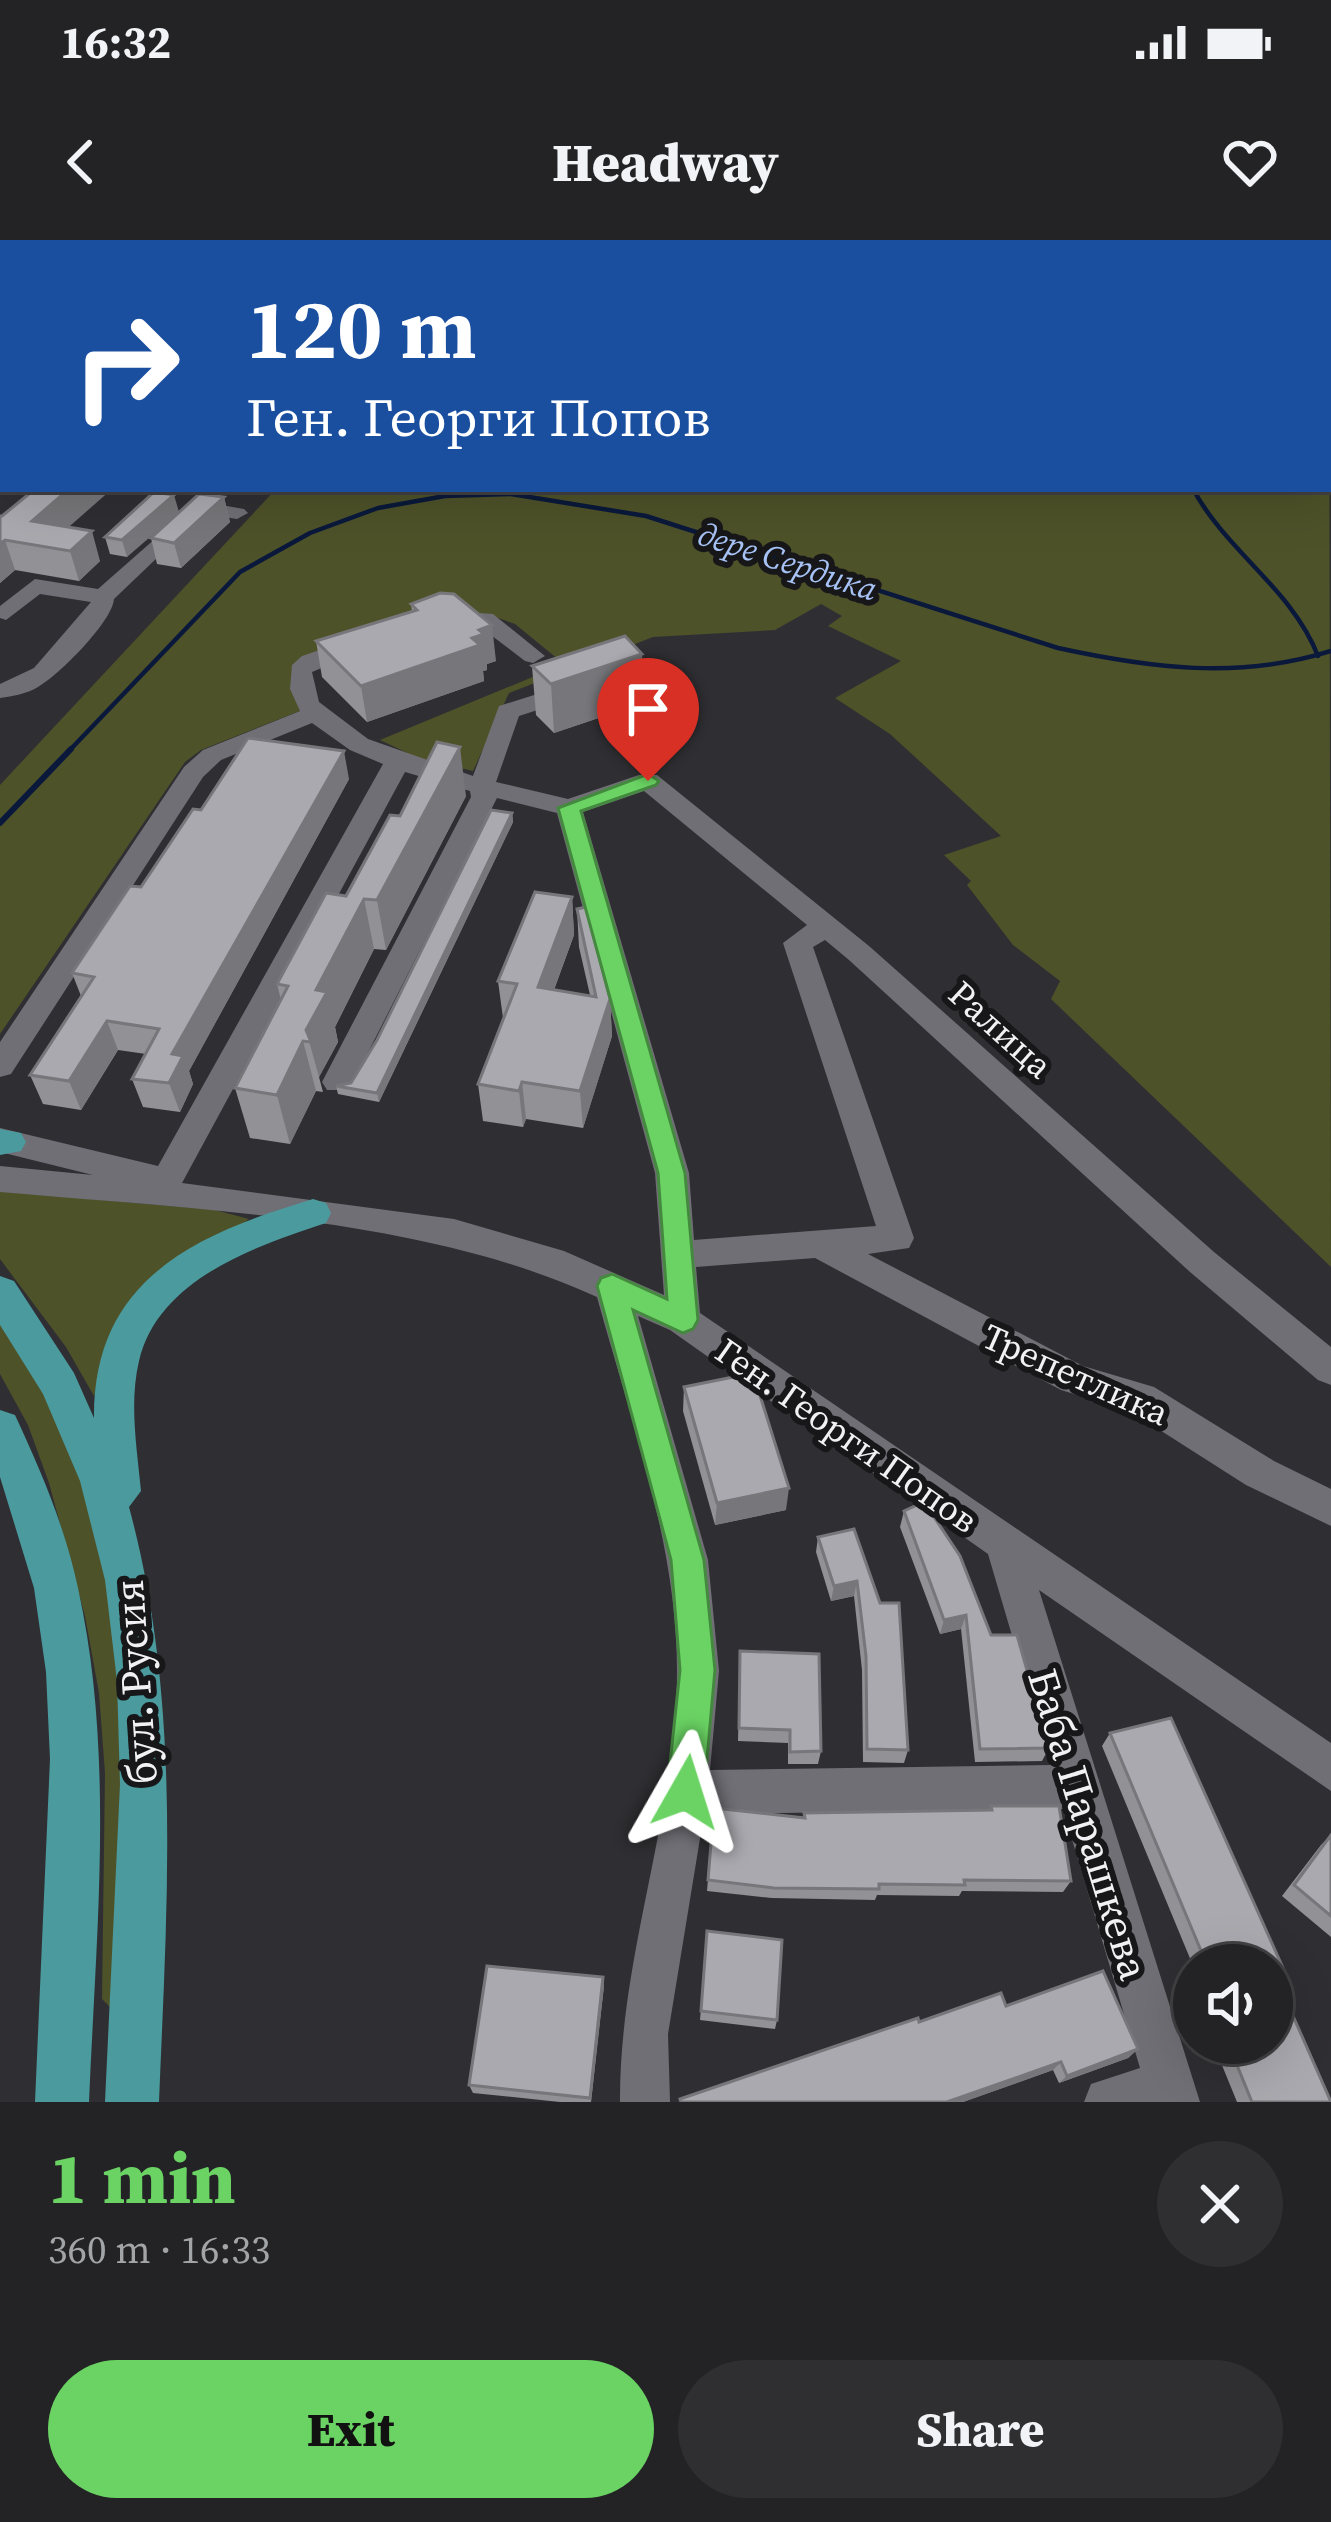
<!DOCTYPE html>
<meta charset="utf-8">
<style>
body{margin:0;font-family:"Source Serif 4",serif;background:#2f2f32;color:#f1f3f6;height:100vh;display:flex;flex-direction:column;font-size:45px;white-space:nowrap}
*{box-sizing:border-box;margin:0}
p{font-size:39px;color:#a3a4a7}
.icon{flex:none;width:66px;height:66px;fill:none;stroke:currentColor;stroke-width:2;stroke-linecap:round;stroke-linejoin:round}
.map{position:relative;height:1862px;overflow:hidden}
.drawer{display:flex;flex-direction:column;background:#232326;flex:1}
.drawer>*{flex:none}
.guide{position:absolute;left:0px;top:0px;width:1332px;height:252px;box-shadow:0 12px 48px #0002,0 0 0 3px #404043;background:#1a4fa0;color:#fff;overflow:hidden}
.fabs{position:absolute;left:1173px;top:1704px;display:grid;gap:24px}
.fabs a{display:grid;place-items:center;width:120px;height:120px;border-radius:50%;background:#232326;box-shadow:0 12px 48px #0002,0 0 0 3px #404043;font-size:60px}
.pin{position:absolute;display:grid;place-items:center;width:102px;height:102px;color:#fff;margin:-123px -51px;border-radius:50% 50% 50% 0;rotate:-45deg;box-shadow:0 0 12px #0007}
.pin .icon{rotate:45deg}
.me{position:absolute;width:132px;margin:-66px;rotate:6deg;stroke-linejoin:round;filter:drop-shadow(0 0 9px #0008)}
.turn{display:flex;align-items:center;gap:42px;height:252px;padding:0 48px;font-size:54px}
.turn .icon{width:156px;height:156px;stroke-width:2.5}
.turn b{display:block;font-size:84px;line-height:102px}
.round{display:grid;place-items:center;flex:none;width:126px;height:126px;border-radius:63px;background:#2f2f32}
.headline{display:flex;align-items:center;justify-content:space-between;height:204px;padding:0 48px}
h1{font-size:72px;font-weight:800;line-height:90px;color:#6ad363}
.button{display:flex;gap:24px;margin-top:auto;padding:24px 48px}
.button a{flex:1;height:138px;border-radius:72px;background:#6ad363;color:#111;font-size:48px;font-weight:800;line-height:138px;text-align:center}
.button a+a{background:#2f2f32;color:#f1f3f6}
.status{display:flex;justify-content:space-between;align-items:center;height:84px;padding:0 60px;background:#232326;direction:ltr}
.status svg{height:33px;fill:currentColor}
header{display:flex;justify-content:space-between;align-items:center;height:156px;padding:0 48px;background:#232326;font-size:54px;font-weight:800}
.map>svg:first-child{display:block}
.green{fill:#4e5229}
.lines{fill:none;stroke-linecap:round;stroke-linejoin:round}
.stream-far1{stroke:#0a193b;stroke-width:4.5}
.stream{stroke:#0a193b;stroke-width:6}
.minor{fill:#706f75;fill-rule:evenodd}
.major{fill:#4a9a9e;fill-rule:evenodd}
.wall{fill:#929196}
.shaded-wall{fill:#77767a}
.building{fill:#aaa9af;stroke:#77767a;stroke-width:3}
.route{fill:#6ad363;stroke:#458940;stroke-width:3}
.labels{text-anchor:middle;stroke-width:12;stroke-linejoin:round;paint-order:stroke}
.far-water-label{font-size:33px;font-style:italic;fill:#a7c2f5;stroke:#171719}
.street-label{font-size:36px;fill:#f1f1f5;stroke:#171719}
.near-street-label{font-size:42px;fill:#f1f1f5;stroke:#171719}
</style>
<div class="status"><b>16:32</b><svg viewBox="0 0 49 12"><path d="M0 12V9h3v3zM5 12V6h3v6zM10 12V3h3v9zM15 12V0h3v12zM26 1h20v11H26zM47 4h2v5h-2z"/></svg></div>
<header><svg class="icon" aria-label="back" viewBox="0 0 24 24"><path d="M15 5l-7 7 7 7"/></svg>Headway<svg class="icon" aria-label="heart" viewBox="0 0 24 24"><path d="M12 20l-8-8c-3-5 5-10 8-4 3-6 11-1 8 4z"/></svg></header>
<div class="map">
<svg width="1331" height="1862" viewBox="0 0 1331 1862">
<rect width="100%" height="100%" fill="#2f2f33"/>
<g class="green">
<path d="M1329,62L1331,1027L1051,759L1060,741L1013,705L967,645L971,641L944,615L1001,596L890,494L835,458L901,421L828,386L842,376L821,364L775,390L653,397L509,453L473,531L418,518L380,500L564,424L515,384L493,376L302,422V470L201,510L185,522L0,794V545L276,249H1329Z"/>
<path d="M0,951L215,970L249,979L114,1088L94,1156L66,1107L0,1019Z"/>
<path d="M0,1078L51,1160L77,1217L103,1306L128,1484L118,1775L102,1759L105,1533L99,1453L85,1376L49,1243L28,1185L0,1134Z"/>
</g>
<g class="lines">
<g class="stream-far1">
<path d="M1193,249C1227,312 1292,349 1318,416"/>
<path d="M68,512L240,332L310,293L378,268L445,256L511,254L646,276L1058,408C1150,428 1239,440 1331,411"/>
</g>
<path class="stream" d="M0,583L71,509"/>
<g class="minor">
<path d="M176,0H210L212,3H178Z"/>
<rect x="0" y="53" width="3" height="10"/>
<path d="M198,261L244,269L248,273L237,279L203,274L114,359C112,382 59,435 38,447C26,454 13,456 0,458V444L34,428L91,362L40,354L6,380L0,378V366L35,339L98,349Z"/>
<path d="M438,370L493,374L545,416L533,423L525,421L479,386L430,382L426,377Z"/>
<path d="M361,396L369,398V408L312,432L319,462L368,499L473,536L499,466L569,444H587V454L519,476L496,542L568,559L639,535H657L869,706L1214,1012L1331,1107V1145L1318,1140L1190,1032L849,720L825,700L813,707L914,998L909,1008L868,1014L1083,1126L1154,1147L1274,1221L1331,1249V1286L1246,1245L1130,1171L1061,1150L815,1018L696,1027L700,1073L1331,1503V1551L1039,1350L1200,1862H1084L1091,1844L1140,1828L1063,1569L704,1574L668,1794L670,1862H620C619,1716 677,1576 677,1430C677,1303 630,1178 597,1057C423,977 191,969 0,952V926L93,935L0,912V888L158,926L383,524L350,510L312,483L221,520L203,537L11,834L0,837V802L184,527L203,510L300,471L290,449L292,425L302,416ZM405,532L470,551L471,557L322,842L327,850H349L497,558L557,573L655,933L664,1055L564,1011L454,979L182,943ZM644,551L807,685L783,703L876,986L694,1000L689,933L583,572ZM638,1076L670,1090L988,1314L1050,1525L710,1530L719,1431L708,1320Z"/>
</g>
<g class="major">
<path d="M199,0H219L197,3Z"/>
<path d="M0,889L21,893L26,902L21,911L0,915Z"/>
<path d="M313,959L326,963L331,973L326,983C256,1006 158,1039 139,1121C129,1163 137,1209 141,1251L129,1267C182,1462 167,1661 159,1862H105L120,1544L117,1441L105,1340L80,1241L43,1154L0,1085V1036L14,1041L74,1133L94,1178C93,1038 197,994 313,959Z"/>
<path d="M0,1170L15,1175C41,1231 65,1287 78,1348C115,1515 96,1692 89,1862H35L50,1519L46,1432L34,1348L0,1237Z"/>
</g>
</g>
<g class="wall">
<path d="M154,252L127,317L110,314L105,297Z"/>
<path d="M224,257L230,282L181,328L157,324L151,298Z"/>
<path d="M0,276L68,287L100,321L79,341L15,330L0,343Z"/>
<path d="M411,364L496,421L487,424V430L483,431L484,441L367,482L322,437L316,401L412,371Z"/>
<path d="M642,414L643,463L554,493L536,475L532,426Z"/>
<path d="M349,539L189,831L193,844L180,872L143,867L132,839L146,814L118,810L81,870L43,864L30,835L81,756L72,733L201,570Z"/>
<path d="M466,556L386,710L374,709L335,787L338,802L319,837L323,852L316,851L290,904L250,898L235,848L281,760L277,744L346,656L400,576Z"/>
<path d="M512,573L513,582L379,862L338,854L336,846L351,843Z"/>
<path d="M572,657L574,695L554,750L590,755L579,707L577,669L610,759L612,796L583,888L526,879L523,887L483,881L478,844L503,778L498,741Z"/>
<path d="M684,1147L786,1270L715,1285L683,1171Z"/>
<path d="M904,1271L991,1395L1049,1508L1042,1521L975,1522L961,1389L940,1394L900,1287Z"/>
<path d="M854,1289L908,1510L904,1523L863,1522L862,1430L854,1356L831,1361L816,1312L818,1297Z"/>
<path d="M740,1411L821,1511L818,1524H788V1503L738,1501Z"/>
<path d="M1171,1478L1292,1748L1283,1755L1331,1862H1237L1215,1808L1221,1803H1272V1725H1194V1728L1102,1506L1110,1493Z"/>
<path d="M991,1566L1071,1641L1063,1652L962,1651L959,1656L877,1655L875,1660L772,1658L707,1651L714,1568L803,1577L804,1573L989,1570Z"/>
<path d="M1331,1595V1697L1282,1656L1321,1605Z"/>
<path d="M707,1691L777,1780L775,1789L700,1780Z"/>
<path d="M603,1737L604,1746L591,1862H560L473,1853L469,1845Z"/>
<path d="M1006,1766L1138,1809L1128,1818L1059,1843L1053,1830L963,1862H680L919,1782Z"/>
</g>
<g class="shaded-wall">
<path d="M448,0H463V3H444Z"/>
<path d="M69,249H112L46,307L32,281Z"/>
<path d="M174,255L179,272L127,317L122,300Z"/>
<path d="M224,257L230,282L181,328L174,303Z"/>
<path d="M92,291L100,321L79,341L70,311Z"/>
<path d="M5,300L15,330L0,343V304Z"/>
<path d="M492,385L496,421L487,424V430L483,431L484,441L367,482L361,446L472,398L479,390Z"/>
<path d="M642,414L643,463L554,493L551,444Z"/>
<path d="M460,507L466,556L386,710L377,660Z"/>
<path d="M344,511L349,539L189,831L193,844L180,872L169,843L172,814Z"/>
<path d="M512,573L513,582L379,862L377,853Z"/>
<path d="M572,657L574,695L541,784L538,747Z"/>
<path d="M364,659L374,709L335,787L338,802L319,837L306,790L316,750Z"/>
<path d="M610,759L612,796L583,888L580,851Z"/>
<path d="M107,781L118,810L81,870L69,841Z"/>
<path d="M303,801L316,851L290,904L277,855Z"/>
<path d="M522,842L526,879L523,887L519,851Z"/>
<path d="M789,1248L786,1270L715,1285L717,1263Z"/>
<path d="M857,1341L854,1356L831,1361L834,1346Z"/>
<path d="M966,1375L961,1389L940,1394L944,1380Z"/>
<path d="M603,1737L604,1746L590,1862V1858Z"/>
<path d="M1138,1809L1128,1818L1059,1843L1067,1836Z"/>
<path d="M1061,1822L1053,1830L963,1862H947Z"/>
</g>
<g class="building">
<path d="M286,0H448L444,3H283Z"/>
<path d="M692,0H918L908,3H680Z"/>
<path d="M35,249H69L32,281L92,291L70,311L5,300L0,304V276H2Z"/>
<path d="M154,252L174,255L122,300L105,297Z"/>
<path d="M199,254L224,257L174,303L151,298Z"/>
<path d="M440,353L454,354L492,385L479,390L484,394L472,398L480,405L361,446L316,401L417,370L411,364Z"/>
<path d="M625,396L642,414L551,444L532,426Z"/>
<path d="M248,498L344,511L172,814L183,816L169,843L132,839L159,789L107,781L69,841L30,835L94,737L72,733L130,646L141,647L193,569L201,570Z"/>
<path d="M437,502L460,507L377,660L364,659L316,750L327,752L306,790L311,802L303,801L277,855L235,848L288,746L277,744L326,653L346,656L390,575L400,576Z"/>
<path d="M491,570L512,573L377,853L336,846L351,843L377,800Z"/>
<path d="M535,652L572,657L538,747L596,757L577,669L586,667L610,759L580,851L522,842L519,851L478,844L517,744L498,741Z"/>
<path d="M753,1133L789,1248L717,1263L684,1147Z"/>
<path d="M924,1262L960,1316L991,1395H1017L1049,1508L980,1509L966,1375L944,1380L904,1271Z"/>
<path d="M854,1289L880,1363H899L908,1510L867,1509L866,1416L857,1341L834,1346L818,1297Z"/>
<path d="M740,1411L819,1414L821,1511L790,1512V1490L739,1488Z"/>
<path d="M1171,1478L1292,1748L1282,1751L1331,1862H1252L1228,1803H1272V1725H1207L1110,1493Z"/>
<path d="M991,1566H1059L1071,1641L964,1640L965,1645L879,1644V1649L774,1648L708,1640L714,1568L805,1578L804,1573L992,1570Z"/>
<path d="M1331,1595V1676L1294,1645Z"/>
<path d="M707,1691L782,1700L777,1780L701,1771Z"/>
<path d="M487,1726L603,1737L590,1858L469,1845Z"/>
<path d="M1103,1731L1138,1809L1067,1836L1061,1822L947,1862H681L680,1859L918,1778L919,1782L1001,1753L1006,1766Z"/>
</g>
<path class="route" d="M648,534L659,541L656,545L581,571L685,933L698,1080L693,1089L683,1093L633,1070L704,1320L715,1430L704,1552L698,1565L686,1570L673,1565L667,1552L680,1430L671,1320L597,1046L601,1038L612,1034L667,1059L658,933L558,568Z"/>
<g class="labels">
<g class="far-water-label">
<text transform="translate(788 321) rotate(18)" y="12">дере Сердика</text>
</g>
<g class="street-label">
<text transform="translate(1001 789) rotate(42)" y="13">Ралица</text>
<text transform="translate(1076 1134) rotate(24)" y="13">Трепетлика</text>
<text transform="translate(847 1195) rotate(35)" y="13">Ген. Георги Попов</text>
</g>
<g class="near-street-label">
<text transform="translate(135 1442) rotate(-94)" y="15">бул. Русия</text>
<text transform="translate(1089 1584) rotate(73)" y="15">Баба Парашкева</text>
</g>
</g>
</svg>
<div class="fabs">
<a><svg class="icon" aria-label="sound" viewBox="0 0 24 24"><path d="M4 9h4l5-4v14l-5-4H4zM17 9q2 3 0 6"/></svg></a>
</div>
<div class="pin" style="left:648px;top:541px;background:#d93025"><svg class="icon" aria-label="arrive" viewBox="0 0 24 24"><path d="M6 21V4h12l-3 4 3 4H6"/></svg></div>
<svg class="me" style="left:686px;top:1552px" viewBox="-20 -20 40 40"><path d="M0-17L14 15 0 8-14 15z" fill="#6ad363" stroke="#fff" stroke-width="4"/></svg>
<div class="guide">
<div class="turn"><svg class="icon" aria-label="right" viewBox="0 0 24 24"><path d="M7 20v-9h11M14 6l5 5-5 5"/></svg><div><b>120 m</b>Ген. Георги Попов</div></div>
</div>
</div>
<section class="drawer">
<div class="headline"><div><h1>1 min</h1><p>360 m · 16:33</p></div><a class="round"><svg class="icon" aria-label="close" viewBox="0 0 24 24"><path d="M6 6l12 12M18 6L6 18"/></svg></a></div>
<div class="button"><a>Exit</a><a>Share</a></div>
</section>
